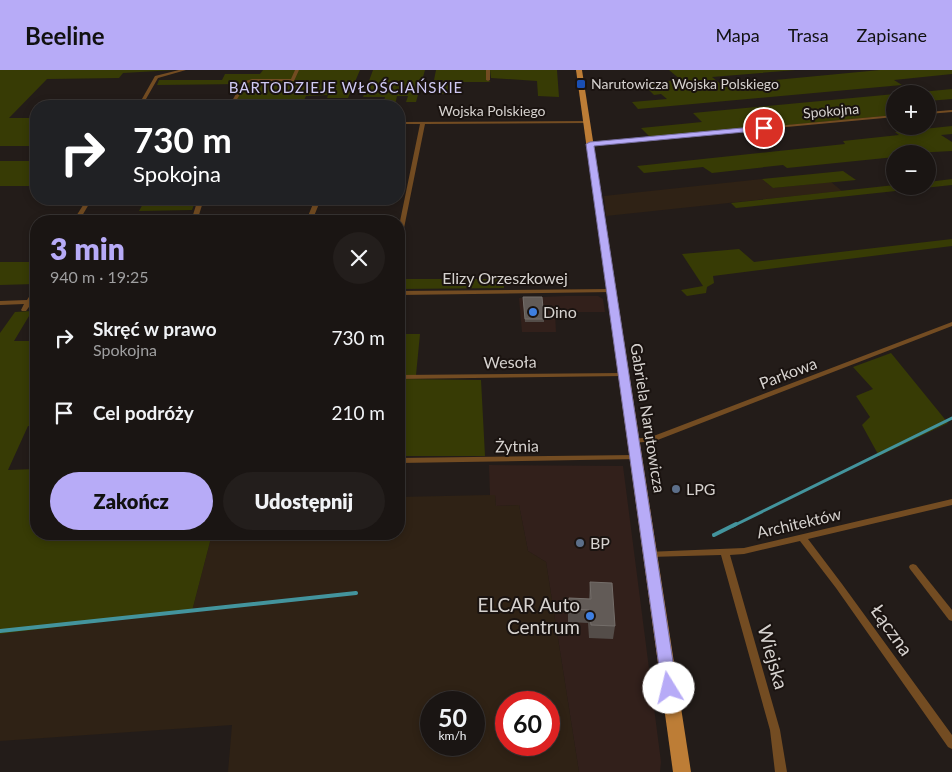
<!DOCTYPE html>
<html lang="pl">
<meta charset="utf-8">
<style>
body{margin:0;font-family:Lato,sans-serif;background:#231e1c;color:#f1f3f6;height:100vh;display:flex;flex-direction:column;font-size:19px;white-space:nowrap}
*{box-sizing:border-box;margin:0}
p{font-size:16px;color:#9f9fa0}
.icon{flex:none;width:28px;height:28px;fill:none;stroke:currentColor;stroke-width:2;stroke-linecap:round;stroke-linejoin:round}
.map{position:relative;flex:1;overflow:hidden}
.drawer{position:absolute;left:30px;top:145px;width:375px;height:325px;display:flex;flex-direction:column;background:#1a1513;border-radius:20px;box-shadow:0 2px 8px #0003,0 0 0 1px #383433}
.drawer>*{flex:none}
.banner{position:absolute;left:30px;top:30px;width:375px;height:105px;border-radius:20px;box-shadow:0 2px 8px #0003,0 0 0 1px #383433;background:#202124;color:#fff;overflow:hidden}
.buttons{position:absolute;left:886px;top:15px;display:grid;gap:10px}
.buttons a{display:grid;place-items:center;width:50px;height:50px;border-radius:50%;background:#1a1513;box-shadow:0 2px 8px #0003,0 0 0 1px #383433;font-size:25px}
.speed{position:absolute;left:420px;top:621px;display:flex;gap:10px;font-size:25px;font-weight:700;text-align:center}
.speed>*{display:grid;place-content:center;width:65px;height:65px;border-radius:50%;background:#1a1513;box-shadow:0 2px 8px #0003,0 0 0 1px #383433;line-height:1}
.speed small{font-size:12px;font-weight:400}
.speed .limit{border:8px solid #d22;background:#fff;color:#111}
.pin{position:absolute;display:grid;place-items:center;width:42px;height:42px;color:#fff;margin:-21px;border:2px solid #fff;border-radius:50%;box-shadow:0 1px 5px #0007}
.me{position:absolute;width:55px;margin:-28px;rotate:351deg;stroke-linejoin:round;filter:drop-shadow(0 0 4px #0008)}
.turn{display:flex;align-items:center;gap:18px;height:105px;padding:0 20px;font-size:22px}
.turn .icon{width:65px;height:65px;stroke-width:2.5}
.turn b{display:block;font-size:35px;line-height:42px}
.round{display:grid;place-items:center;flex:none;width:52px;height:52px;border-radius:26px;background:#231e1c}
.overview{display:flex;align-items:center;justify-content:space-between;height:85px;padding:0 20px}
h1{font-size:30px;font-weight:800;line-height:38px;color:#b7abf7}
.button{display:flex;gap:10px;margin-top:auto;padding:10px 20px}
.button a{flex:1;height:58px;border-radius:30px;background:#b7abf7;color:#111;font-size:20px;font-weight:800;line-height:58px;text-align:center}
.button a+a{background:#231e1c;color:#f1f3f6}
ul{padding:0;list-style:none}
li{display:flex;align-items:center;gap:15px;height:75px;padding:0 20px}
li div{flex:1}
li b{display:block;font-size:19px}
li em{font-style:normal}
header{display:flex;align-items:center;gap:30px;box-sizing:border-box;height:70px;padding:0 25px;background:#b7abf7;color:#111}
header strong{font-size:24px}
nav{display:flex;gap:28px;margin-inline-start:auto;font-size:18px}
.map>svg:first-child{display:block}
.commercial{fill:#32201b}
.industrial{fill:#2f2215;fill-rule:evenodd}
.green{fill:#373b05}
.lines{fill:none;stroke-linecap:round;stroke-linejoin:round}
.stream-far1{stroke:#43949d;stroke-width:3}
.stream{stroke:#43949d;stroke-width:4}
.minor{fill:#734c22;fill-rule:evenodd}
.primary{fill:#bd7d36;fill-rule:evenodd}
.wall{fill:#544d49}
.building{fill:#625b57;stroke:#746e6a}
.route{fill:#b7abf7;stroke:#776fa1}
.transit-dot{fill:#1a4fb4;stroke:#1a1310;stroke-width:2}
.shop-dot{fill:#3f7fe0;stroke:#1a1310;stroke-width:2}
.service-dot{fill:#5c6f8a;stroke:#1a1310;stroke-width:2}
.labels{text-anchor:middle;stroke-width:4;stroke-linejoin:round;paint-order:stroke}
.far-poi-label{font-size:14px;fill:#d6d2cf;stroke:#1a1310;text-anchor:start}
.far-street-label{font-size:14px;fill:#d6d2cf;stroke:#1a1310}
.far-neighbourhood-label{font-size:15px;letter-spacing:1px;fill:#cfc9f4;stroke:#1a1310}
.street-label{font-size:16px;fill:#d6d2cf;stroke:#1a1310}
.poi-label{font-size:16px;fill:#d6d2cf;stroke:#1a1310;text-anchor:start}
.near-poi-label{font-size:19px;fill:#d6d2cf;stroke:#1a1310;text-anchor:end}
.near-street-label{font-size:19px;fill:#d6d2cf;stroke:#1a1310}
</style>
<header>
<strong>Beeline</strong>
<nav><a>Mapa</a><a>Trasa</a><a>Zapisane</a></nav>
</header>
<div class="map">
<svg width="952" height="702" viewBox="0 0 952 702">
<rect width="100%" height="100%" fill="#231c19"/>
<g class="commercial">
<path d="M565,226H598L603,229L605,242H555L556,262H522L519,228Z"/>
<path d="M489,395L623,396L661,692L660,702H579L546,492L528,481L519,435L496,436L495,426L490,425Z"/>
</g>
<g class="industrial">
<path d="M762,109L773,118L831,112L842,121L606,146L604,126Z"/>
<path d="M490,425H495L496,436L519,435L528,481L546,492L579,702H228L232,655L0,671V564L192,541L212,464H399V427ZM431,632H474V675H431ZM506,632H549V675H506Z"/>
</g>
<g class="green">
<path d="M0,0H175L123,3L119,8L47,9L9,48H36V76H0Z"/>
<path d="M263,0H360L348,28H327L328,25L306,26L301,36H278L281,29L236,30L243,14L157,15L159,10H222L225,4H260Z"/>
<path d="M373,0H425L416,32H406L408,26H397L395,35H383L385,27H363Z"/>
<path d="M436,0H486V10L491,12H463L460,24H441L443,10H434Z"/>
<path d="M490,0H557L559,27L538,26L537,11L491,8Z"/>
<path d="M669,0H796L712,7L722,15L880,0H952V4L894,10L902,15L638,39L632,32L667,29L661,24L654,25L646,17L632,18L628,14L681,10Z"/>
<path d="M952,19V29L928,31V24H901Z"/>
<path d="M895,24V31L893,32L895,33V45L651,68L641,58L702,52L693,43Z"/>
<path d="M952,56V64L941,65L952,72V81L895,84V87L787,98L783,95L712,103L703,97L644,103L637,96L845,74L843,71L899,65L895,62Z"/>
<rect x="0" y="91" width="36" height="25"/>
<path d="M843,101L856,110L773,118L762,109Z"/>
<path d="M952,109V115L746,137L736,138L731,133L895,115L928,116V112Z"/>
<path d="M144,132H195L192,140L139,141Z"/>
<path d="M952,169V176L713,206L714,213L707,217L706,223L687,226L681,220L703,216L682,184L739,179L754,192Z"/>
<path d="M0,192H36L35,214L0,215Z"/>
<path d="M399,209H504V218L399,219Z"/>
<path d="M32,241L14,271H36V350L33,356H28L8,400L36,399V464H212L192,541L0,564V263L15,242Z"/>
<path d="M399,264H420L416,305H399Z"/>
<path d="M891,283L948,353L879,386L862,355L870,347L856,326L873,319L853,297Z"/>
<path d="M399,309L481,310L485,386H399Z"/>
</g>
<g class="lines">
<path class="stream-far1" d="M733,456L952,348"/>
<g class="stream">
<path d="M714,465L736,454"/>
<path d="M0,561L356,523"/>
</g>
<g class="minor">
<path d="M179,0H186L158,8L142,36H138L155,6Z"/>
<path d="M295,0H299L294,11H252L246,14L233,36H229L243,12L252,9H291Z"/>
<path d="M486,0H490V10L488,11L486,10Z"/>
<path d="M952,40V42L928,44V42Z"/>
<path d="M895,45V47L590,75L588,74L590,73Z"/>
<path d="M586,51L588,52V53L425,54L402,168L399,170V156L420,54H399V52Z"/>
<path d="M87,129H92L79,151H73Z"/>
<path d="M198,129H204L197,151H191Z"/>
<path d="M315,129H321L312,151H306Z"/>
<path d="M36,218V225L33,230H36V234H31L26,241H22L21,240L24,234L0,235V231L27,230L34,219Z"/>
<path d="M611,219L613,220V222L399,225V221Z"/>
<path d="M952,252V256L655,371L633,373L629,371L633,369L651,367Z"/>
<path d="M622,303L626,305L624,306L399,309V305Z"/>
<path d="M635,385H638L639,387L638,389L399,393V388Z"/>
<path d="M952,429V435L808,469L842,514L952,665V679L948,677L836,518L800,471L744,484L730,485L780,660L787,702H775L770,660L721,485L649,487L646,486L645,484L646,482L744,478Z"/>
<path d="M913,494L916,495L952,540V551L949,550L910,499L909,497L910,495Z"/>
</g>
<path class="primary" d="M576,0H582L691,702H673Z"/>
</g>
<g class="wall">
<path d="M523,227L544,249V252H525Z"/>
<path d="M590,512L615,556L613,569L589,568L588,553L568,552V541L569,528L589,529Z"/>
</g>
<g class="building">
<path d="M523,227H542L544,249H525Z"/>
<path d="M590,512L612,513L615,556L591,555L589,540L569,539V528L591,529Z"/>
</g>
<path class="route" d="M764,56L766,60L594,76L677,618L675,622L669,624L664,622L662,618L586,74L590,72Z"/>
<rect class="transit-dot" x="576" y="9" width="10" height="10" rx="2.5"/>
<g class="shop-dot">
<circle cx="533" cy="242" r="5"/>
<circle cx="590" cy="546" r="5"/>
</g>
<g class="service-dot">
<circle cx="676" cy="419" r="5"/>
<circle cx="580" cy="473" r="5"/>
</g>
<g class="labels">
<g class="far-poi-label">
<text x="591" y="19">Narutowicza Wojska Polskiego</text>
</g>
<g class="far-street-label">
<text x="492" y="46">Wojska Polskiego</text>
<text transform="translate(831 41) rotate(-5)" y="5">Spokojna</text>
</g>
<g class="far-neighbourhood-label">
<text x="346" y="23">BARTODZIEJE WŁOŚCIAŃSKIE</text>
</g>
<g class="street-label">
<text x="505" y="214">Elizy Orzeszkowej</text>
<text transform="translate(510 292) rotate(-1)" y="6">Wesoła</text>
<text transform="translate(788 303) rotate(-21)" y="6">Parkowa</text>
<text transform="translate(648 348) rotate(81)" y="6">Gabriela Narutowicza</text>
<text transform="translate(517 376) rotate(-1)" y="6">Żytnia</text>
<text transform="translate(799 453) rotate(-13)" y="6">Architektów</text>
</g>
<g class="poi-label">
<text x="543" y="248">Dino</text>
<text x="686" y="425">LPG</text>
<text x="590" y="479">BP</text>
</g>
<g class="near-poi-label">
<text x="580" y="542">ELCAR Auto<tspan x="580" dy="22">Centrum</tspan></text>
</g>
<g class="near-street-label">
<text transform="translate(892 560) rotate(55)" y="7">Łączna</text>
<text transform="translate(773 587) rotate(74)" y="7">Wiejska</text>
</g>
</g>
</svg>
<div class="buttons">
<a>+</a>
<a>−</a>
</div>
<div class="speed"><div>50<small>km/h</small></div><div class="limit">60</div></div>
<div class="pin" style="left:764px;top:58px;background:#d93025"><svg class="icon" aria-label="arrive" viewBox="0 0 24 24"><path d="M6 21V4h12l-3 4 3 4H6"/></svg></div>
<svg class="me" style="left:669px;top:618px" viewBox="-20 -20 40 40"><circle r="19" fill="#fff"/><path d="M0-13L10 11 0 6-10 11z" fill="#b7abf7"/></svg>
<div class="banner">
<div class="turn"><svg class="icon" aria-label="right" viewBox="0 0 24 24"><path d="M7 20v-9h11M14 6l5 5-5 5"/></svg><div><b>730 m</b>Spokojna</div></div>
</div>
<section class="drawer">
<div class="overview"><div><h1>3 min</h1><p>940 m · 19:25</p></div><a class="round"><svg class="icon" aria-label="close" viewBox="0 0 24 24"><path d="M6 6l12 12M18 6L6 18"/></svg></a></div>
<ul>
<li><svg class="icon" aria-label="right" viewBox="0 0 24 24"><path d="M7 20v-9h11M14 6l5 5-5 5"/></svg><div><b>Skręć w prawo</b><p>Spokojna</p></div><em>730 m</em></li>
<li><svg class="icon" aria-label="arrive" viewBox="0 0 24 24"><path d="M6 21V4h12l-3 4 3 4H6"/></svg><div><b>Cel podróży</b></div><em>210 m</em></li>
</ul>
<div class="button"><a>Zakończ</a><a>Udostępnij</a></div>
</section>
</div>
